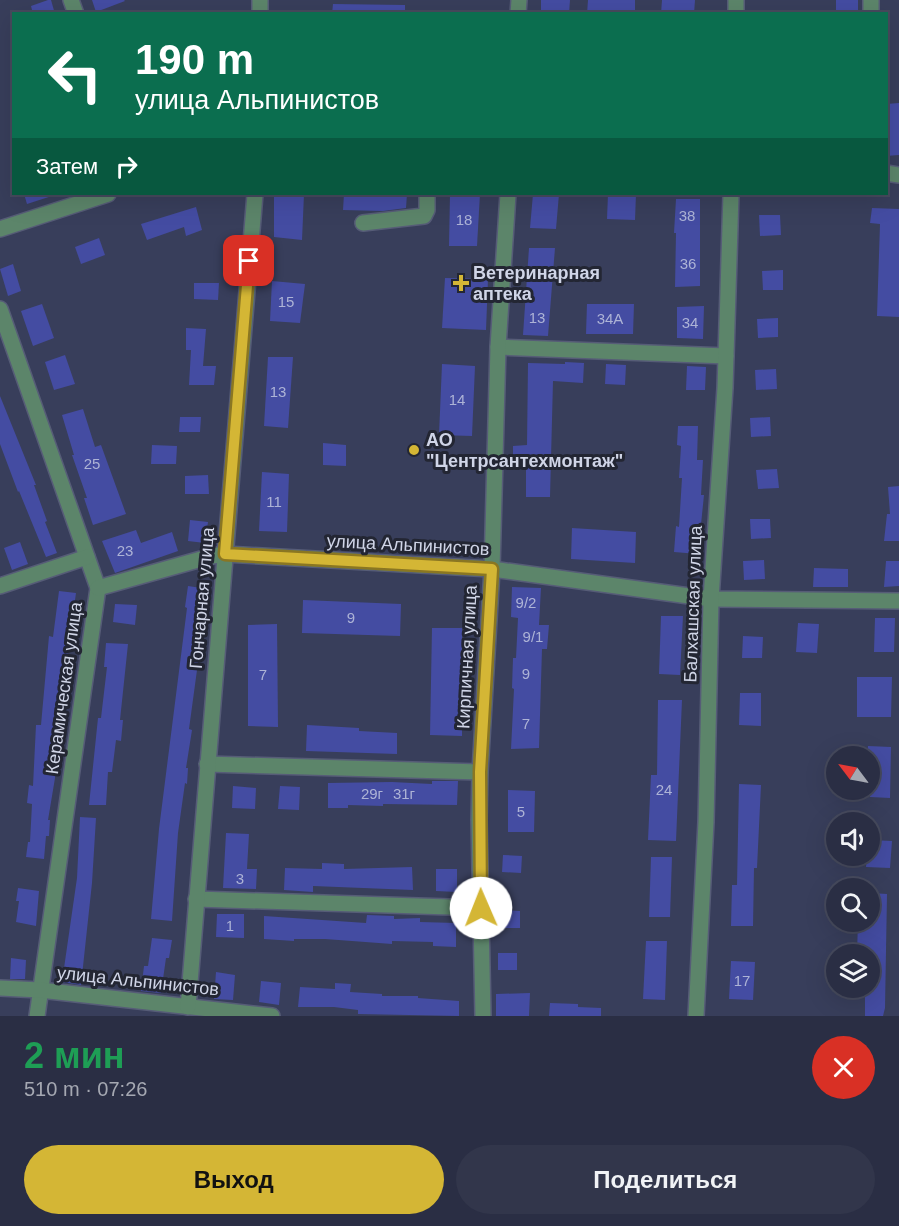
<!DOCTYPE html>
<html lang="ru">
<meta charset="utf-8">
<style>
body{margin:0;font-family:Helvetica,sans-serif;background:#32364b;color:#f1f3f6;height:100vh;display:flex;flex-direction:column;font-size:22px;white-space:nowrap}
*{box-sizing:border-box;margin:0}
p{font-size:20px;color:#a5a8b2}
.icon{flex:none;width:33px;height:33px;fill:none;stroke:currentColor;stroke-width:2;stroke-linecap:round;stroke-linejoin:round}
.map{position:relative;height:1016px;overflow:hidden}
.sheet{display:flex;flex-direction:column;background:#2a2e44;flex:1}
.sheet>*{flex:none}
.hud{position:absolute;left:12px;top:12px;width:876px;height:183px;border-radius:0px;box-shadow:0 6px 24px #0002,0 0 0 2px #464a5d;background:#0b6e4f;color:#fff;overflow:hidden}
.needle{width:39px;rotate:302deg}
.buttons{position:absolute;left:826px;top:746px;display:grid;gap:12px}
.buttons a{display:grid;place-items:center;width:54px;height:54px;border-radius:50%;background:#2a2e44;box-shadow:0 6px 24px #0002,0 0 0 2px #464a5d;font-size:30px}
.pin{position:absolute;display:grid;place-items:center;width:51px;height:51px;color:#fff;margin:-26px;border-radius:12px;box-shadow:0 3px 9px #0006}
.me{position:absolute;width:66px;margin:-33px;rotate:359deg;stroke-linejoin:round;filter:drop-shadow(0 0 4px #0008)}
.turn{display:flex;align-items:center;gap:21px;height:126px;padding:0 24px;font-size:27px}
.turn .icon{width:78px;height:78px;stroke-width:2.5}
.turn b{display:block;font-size:42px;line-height:51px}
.then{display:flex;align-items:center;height:57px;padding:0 24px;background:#0003;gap:12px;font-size:22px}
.round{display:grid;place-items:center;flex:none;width:63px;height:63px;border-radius:32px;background:#32364b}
.summary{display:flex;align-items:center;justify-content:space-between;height:102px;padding:0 24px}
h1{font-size:36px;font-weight:700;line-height:45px;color:#1e9e55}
.cta{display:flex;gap:12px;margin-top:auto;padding:12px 24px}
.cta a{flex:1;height:69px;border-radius:36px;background:#d4b635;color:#111;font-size:24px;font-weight:700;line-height:69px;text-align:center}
.cta a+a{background:#32364b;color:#f1f3f6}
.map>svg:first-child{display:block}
.building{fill:#444ca2}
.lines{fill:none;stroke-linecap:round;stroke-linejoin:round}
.minor-casing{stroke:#565c77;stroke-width:18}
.minor{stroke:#5c856a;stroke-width:15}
.route-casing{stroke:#8a7622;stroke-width:15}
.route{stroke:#d4b635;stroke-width:10}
.poi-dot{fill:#d4b635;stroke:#232633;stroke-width:2}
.labels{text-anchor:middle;stroke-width:6;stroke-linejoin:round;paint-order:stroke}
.number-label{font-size:15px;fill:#adb3d6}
.poi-label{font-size:18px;font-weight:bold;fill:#d0d5e7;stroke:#232633;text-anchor:start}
.street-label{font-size:18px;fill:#d0d5e7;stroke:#232633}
</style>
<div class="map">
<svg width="899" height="1016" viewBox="0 0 899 1016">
<rect width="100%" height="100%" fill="#383e5b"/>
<g class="building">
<path d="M48,0H51L55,14H33L31,6Z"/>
<path d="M92,0H124L125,1L96,12Z"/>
<path d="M541,0H570L569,14H541Z"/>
<path d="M588,0H635V14H587Z"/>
<path d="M662,0H695L694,14H661Z"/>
<rect x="836" y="0" width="22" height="14"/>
<path d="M333,4L405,5V14H332Z"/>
<path d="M899,103V155L886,156V104Z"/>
<path d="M24,194H55V195L27,204Z"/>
<path d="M274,194H304L302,240L274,237Z"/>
<path d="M344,194H407L406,208L383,211L343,210Z"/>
<path d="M450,194H480L477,246H449Z"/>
<path d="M533,194H559L556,229L530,228Z"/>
<path d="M608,194H636L635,220L607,219Z"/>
<path d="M676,199H700V286L675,287L676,233H674Z"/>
<path d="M196,207L202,230L186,236L184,227L147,240L141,224Z"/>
<path d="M872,208L899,209V317L877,316L880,224L870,223Z"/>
<path d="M759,215H780L781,235L760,236Z"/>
<path d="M99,238L105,255L81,264L75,247Z"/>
<path d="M529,248H555L548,336L523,335Z"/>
<path d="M13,264L21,291L8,296L0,269Z"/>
<path d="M783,270V290H763L762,271Z"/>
<path d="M445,278L488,279L486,330L442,328Z"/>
<path d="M272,281L305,284L300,323L270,321Z"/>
<path d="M194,283H219L218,300L194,299Z"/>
<path d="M42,304L54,338L33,346L21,311Z"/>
<path d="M587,304H634L633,334H586Z"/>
<path d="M704,306L703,339L677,338V307Z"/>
<path d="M778,318V337L758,338L757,319Z"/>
<path d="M186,328L206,329L203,366H216L214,385H189L191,350H186Z"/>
<path d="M65,355L75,384L54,390L45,362Z"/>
<path d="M268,357H293L288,428L264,426Z"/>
<path d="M565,362L584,363L583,383L553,381L550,497H526V460H513V446L527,445L528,363L565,364Z"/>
<path d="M442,364L475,366L472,436L439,435Z"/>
<path d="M606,364L626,365L625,385L605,384Z"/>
<path d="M687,366L706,367L705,390H686Z"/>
<path d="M776,369L777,389L756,390L755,370Z"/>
<path d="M0,396L36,485H34L47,521L45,522L57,553L46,557L19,491L18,492L0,444Z"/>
<path d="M83,409L95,447L101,445L126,514L93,525L84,498H87L72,455H74L62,415Z"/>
<path d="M180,417H201L200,432H179Z"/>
<path d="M770,417L771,436L751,437L750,418Z"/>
<path d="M678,426H698L697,460H703L701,495H704L698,554L674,552L676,526L679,527L682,478H679L681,446L677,445Z"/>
<path d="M323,443L346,445V466L323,465Z"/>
<path d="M152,445L177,446L176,464H151Z"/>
<path d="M777,469L779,488L758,489L756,470Z"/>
<path d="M262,472L289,474L287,532L259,531Z"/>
<path d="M208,475L209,494H185V476Z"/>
<path d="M899,486V541H884L887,514H890L888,487Z"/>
<path d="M750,519H770L771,538L751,539Z"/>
<path d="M190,520L208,522L205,543L188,541Z"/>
<path d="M572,528L636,532L635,563L571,559Z"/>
<path d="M136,530L141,543L172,532L178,551L115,573L102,541Z"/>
<path d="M20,542L28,564L12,570L4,548Z"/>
<path d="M764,560L765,579L744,580L743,561Z"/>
<path d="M886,561H899V586L884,587Z"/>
<path d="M814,568L848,569V587H813Z"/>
<path d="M188,586L208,589L189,729L192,730L186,768H188L187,784L185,783L178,833L172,921L151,919L159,829L187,608L185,607Z"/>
<path d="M512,587L541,588L539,625H549L547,649H542L539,748L511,749L514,689L512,688L513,658H516L518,618L511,617Z"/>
<path d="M59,591L76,593L65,672L64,702H66L64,718H61L56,744L55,778L48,820H50L49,836H46L44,859L26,857L28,842H30L32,804L27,803L29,785L33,786L36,725H41L49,636L53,637Z"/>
<path d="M303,600L401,604L400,636L302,633Z"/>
<path d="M115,604L137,605L135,625L113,622Z"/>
<path d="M661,616H683L680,675L659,674Z"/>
<path d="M875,618H895L894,652H874Z"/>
<path d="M798,623L819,624L817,653L796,652Z"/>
<path d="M277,624L278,727L248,726V625Z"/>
<path d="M432,628H462V736L430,735Z"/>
<path d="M743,636L763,637L762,658H742Z"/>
<path d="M106,643L128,644L120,720H123L121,741L116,740L112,772H108L106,805H89L98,718H101L107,667H104Z"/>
<path d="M857,677H892L891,717H857Z"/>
<path d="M740,693H761V726L739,725Z"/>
<path d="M658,700H682L676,841L648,840L651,775H657Z"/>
<path d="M307,725L359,728V731L397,733V754L306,751Z"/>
<path d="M868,746L891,747L890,798L870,797V756H867Z"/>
<path d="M432,781H458L457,805L383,804V806L348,805V808H328V783L392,782L432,784Z"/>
<path d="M739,784L761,785L757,868H754L753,926H731L732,885H737Z"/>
<path d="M233,786L256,788L255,809L232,808Z"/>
<path d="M280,786L300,787L299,810L278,809Z"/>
<path d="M508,790L535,791L534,832H508Z"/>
<path d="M80,817L96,818L92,883L81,985L62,982L77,878Z"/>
<path d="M226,833L249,834L247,869H257L256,889L223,888Z"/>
<path d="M870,840L892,841L890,868L866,867L867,855H870Z"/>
<path d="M503,855L522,856L521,873L502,872Z"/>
<path d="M651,857H672L670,917H649Z"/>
<path d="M322,863L344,864V869L412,867L413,890L313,886V892L284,890L285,868L322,869Z"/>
<path d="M436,869H457V892L436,891Z"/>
<path d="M18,888L39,891L36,926L16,922L19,901H16Z"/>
<path d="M870,893L887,894L885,1008L883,1016H865V987H870V954H857L858,921H870Z"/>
<path d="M501,910L520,911V928H501Z"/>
<path d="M217,914H244V938L216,937Z"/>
<path d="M367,915L394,916V919L420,918V922L456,923V947L433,946V942L392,941V944L325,939H294V941L264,939V916L366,923Z"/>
<path d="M152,938L172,940L169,958H166L161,993L141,991L144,966H148Z"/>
<path d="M646,941H667L665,1000L643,999Z"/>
<rect x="498" y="953" width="19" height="17"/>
<path d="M11,958L26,960L25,979H10Z"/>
<path d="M731,961L755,962L753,1000L729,999Z"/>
<path d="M216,972L235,975L233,1000L214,999Z"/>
<path d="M261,981L281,983L279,1005L259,1002Z"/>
<path d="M335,983L351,984L350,992L382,994V996H418V998L459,1001V1016L358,1014V1010L334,1007H298L300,987L335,989Z"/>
<path d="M530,993L529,1016H496V994Z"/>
<path d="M550,1003L578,1004V1007L601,1008V1016H549Z"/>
</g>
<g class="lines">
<g class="minor-casing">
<g id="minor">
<path d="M71,0L76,14"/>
<path d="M260,14V0"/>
<path d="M518,14L519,0"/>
<path d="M736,14V0"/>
<path d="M871,14V0"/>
<path d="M886,173L899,175"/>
<path d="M363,223L424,216L427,210V194"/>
<path d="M0,229L108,194"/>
<path d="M0,309L98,588L37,1016"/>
<path d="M498,347L726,356"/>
<path d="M0,586L87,557"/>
<path d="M98,588L212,556L225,554L492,569L711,599L899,601"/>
<path d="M207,764L480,772"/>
<path d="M196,899L481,908"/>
<path d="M0,988L40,990L272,1016"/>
<path d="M188,1007L255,194"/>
<path d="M483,1016L479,820L480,772L492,569L498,347L508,194"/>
<path d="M696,1016L706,822L711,599L725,388L731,194"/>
</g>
</g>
<use href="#minor" class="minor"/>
</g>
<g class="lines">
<g class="route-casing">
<path id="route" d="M249,261L225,554L492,569L480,772L481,908"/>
</g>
<use href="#route" class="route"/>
</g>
<g class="poi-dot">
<path d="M458 274h6v6h6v6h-6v6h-6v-6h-6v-6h6z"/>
<circle cx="414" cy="450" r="6"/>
</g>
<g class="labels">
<g class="number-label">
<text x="687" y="221">38</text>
<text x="464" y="225">18</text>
<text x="688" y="269">36</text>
<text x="286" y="307">15</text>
<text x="537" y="323">13</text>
<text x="610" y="324">34А</text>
<text x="690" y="328">34</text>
<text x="278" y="397">13</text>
<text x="457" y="405">14</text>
<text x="92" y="469">25</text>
<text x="274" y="507">11</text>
<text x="125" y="556">23</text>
<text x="526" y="608">9/2</text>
<text x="351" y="623">9</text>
<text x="533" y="642">9/1</text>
<text x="526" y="679">9</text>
<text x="263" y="680">7</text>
<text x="526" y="729">7</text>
<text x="664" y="795">24</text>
<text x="372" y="799">29г</text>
<text x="404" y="799">31г</text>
<text x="521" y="817">5</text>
<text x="240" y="884">3</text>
<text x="230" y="931">1</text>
<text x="742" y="986">17</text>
</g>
<g class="poi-label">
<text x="473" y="279">Ветеринарная<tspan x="473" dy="21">аптека</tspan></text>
<text x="426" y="446">АО<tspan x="426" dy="21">"Центрсантехмонтаж"</tspan></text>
</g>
<g class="street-label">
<text transform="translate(408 545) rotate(3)" y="6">улица Альпинистов</text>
<text transform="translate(202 598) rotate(-85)" y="6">Гончарная улица</text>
<text transform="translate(693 604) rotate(-88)" y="6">Балхашская улица</text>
<text transform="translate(467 657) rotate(-87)" y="6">Кирпичная улица</text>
<text transform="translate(64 688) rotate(-82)" y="6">Керамическая улица</text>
<text transform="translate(138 981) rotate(6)" y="6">улица Альпинистов</text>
</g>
</g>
</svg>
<div class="buttons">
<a><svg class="needle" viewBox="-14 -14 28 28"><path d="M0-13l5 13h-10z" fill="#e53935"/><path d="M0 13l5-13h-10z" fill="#a5a8b2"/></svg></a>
<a><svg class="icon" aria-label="sound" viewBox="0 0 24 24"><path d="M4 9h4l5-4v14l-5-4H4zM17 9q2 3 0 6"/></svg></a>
<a><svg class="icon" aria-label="search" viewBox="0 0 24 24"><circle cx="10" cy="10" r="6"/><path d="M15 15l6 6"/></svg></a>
<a><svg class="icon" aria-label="layers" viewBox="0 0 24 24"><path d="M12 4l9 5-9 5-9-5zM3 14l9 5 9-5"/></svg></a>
</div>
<div class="pin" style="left:249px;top:261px;background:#d93025"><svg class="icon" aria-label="arrive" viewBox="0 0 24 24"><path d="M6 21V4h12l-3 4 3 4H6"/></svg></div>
<svg class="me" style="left:481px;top:908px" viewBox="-20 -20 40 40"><circle r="19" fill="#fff"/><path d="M0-13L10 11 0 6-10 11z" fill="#d4b635"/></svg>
<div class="hud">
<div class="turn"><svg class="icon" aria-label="left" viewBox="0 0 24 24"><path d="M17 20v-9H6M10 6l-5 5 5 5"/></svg><div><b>190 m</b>улица Альпинистов</div></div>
<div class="then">Затем<svg class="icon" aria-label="right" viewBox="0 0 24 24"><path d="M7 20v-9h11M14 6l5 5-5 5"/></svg></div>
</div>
</div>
<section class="sheet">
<div class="summary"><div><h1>2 мин</h1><p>510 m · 07:26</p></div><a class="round" style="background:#d93025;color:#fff"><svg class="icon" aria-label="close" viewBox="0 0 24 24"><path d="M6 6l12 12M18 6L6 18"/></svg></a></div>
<div class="cta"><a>Выход</a><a>Поделиться</a></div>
</section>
